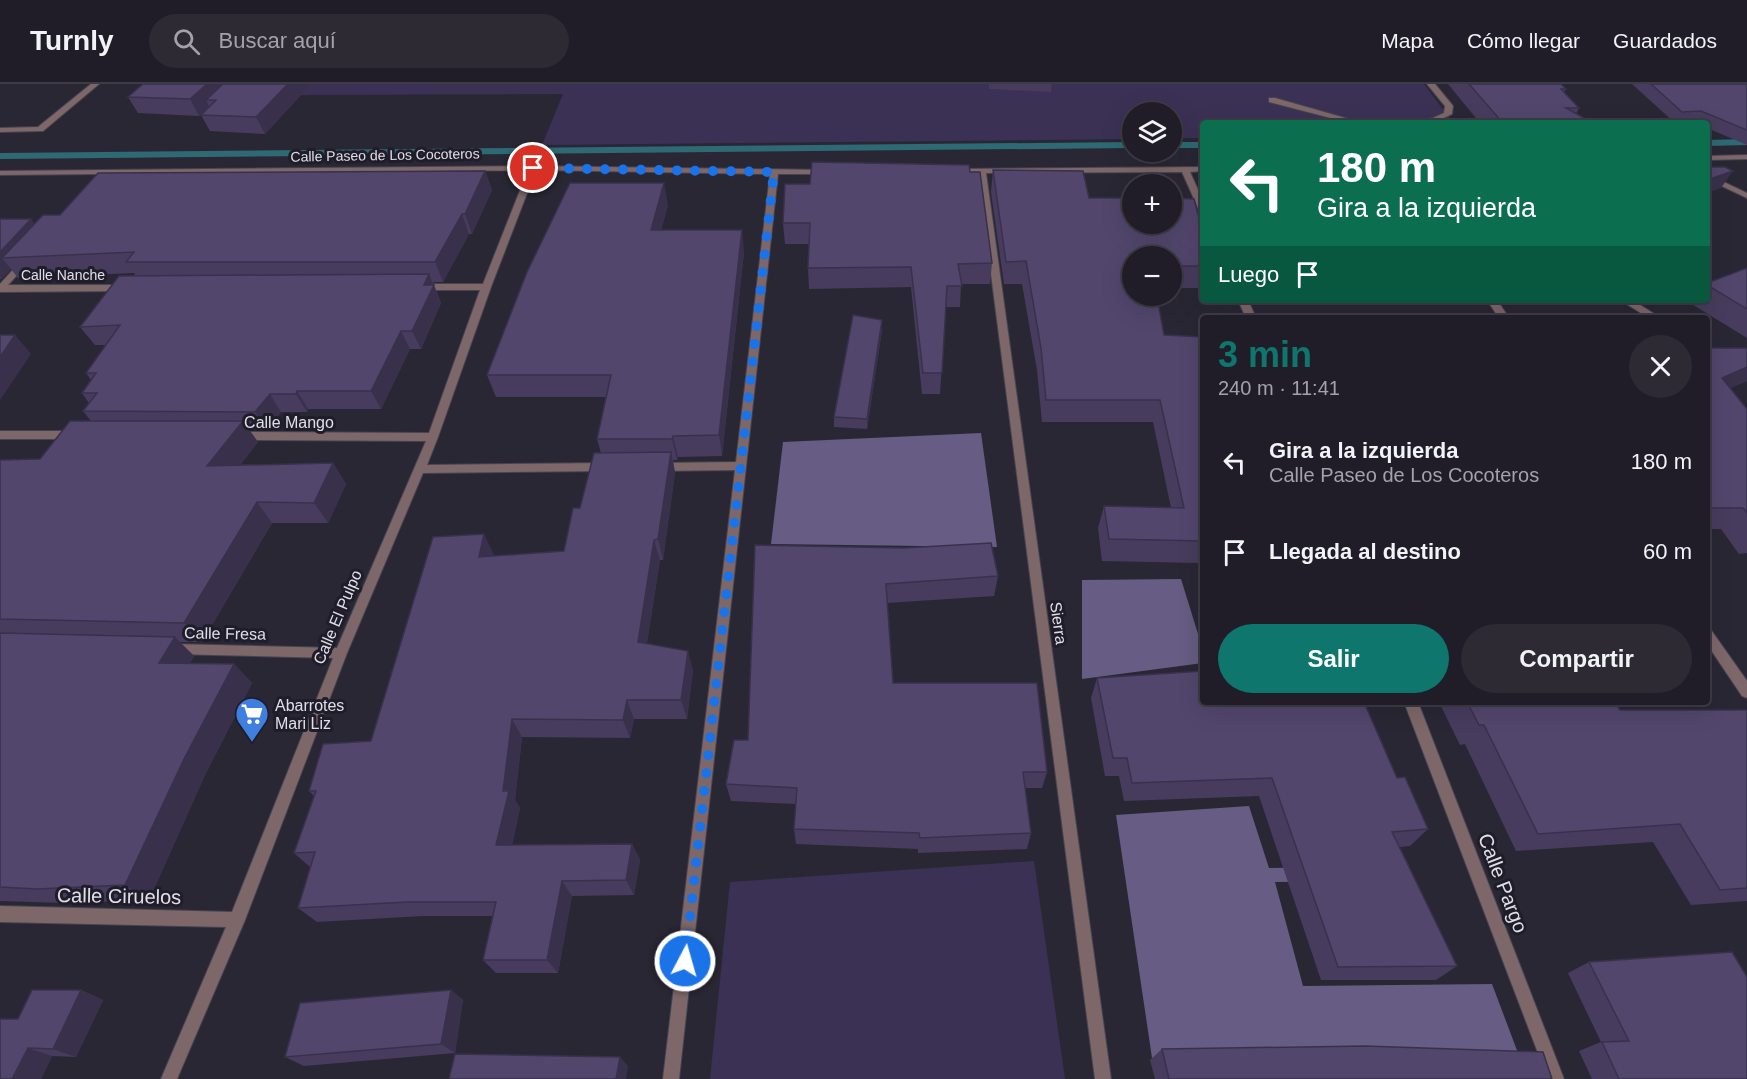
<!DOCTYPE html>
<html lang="es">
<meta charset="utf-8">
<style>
body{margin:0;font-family:Arial,sans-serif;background:#2d2a34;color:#f1f3f6;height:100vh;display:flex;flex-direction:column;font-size:22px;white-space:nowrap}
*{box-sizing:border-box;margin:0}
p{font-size:20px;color:#a2a2a8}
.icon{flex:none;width:33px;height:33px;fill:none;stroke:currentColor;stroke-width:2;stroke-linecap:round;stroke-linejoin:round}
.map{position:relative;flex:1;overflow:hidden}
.side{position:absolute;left:1200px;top:231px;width:510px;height:390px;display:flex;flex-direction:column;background:#201d28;border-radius:6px;box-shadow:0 6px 24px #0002,0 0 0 2px #3d3b45}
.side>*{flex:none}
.top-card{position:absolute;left:1200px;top:36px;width:510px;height:183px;border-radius:6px;box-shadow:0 6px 24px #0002,0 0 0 2px #3d3b45;background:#0b6e4f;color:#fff;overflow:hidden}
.tools{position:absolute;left:1122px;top:18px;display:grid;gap:12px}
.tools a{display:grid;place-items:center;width:60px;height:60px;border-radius:50%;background:#201d28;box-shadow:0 6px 24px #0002,0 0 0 2px #3d3b45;font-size:30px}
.pin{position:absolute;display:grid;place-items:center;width:51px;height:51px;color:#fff;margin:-26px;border:3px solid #fff;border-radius:50%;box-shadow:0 2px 6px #0007}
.me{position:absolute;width:66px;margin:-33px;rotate:6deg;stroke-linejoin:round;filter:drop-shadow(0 0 4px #0008)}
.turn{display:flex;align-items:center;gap:21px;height:126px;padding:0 18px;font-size:27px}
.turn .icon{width:78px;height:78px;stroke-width:2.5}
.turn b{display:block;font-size:42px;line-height:51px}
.then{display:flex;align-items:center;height:57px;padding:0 18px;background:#0003;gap:12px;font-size:22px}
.round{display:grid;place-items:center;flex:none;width:63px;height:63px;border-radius:32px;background:#2d2a34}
.headline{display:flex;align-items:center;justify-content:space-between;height:102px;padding:0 18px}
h1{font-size:36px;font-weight:700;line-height:45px;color:#0f766e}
.action{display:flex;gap:12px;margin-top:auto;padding:12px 18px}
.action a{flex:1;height:69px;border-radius:36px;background:#0f766e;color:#fff;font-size:24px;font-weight:700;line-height:69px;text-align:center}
.action a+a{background:#2d2a34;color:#f1f3f6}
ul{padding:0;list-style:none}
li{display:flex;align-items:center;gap:18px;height:90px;padding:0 18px}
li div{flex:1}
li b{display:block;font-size:22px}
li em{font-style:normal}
header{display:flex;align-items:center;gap:36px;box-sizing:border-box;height:84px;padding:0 30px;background:#201d28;border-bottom:2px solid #3d3b45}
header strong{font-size:28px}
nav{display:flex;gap:33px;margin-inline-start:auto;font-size:21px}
.search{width:420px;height:54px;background:#2d2a34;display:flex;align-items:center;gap:15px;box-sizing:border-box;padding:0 21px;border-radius:33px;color:#a2a2a8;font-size:22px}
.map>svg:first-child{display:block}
.green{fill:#3b3155}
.forest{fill:#665c84}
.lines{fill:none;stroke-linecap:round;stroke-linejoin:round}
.stream{fill:#2e6a74;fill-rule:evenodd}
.lane-casing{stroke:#474451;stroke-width:2}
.street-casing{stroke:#474451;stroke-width:2}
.lane{fill:#7e6769;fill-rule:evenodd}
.street{fill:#7e6769;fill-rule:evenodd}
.wall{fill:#473c5d}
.shaded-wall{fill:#39314c}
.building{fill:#52466c;stroke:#39314c;stroke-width:1.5}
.route{stroke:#1a73e8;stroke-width:10;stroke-dasharray:0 18}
.labels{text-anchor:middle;stroke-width:6;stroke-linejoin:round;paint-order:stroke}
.far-street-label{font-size:14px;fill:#e0dee7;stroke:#201d2b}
.street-label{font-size:16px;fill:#e0dee7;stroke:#201d2b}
.poi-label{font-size:16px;fill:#e0dee7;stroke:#201d2b;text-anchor:start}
.near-street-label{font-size:20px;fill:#e0dee7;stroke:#201d2b}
</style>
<header>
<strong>Turnly</strong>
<div class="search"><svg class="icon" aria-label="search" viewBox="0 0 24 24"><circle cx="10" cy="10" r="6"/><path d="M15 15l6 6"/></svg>Buscar aquí</div>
<nav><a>Mapa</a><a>Cómo llegar</a><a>Guardados</a></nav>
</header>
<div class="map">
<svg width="1747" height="995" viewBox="0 0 1747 995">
<rect width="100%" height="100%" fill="#2a2735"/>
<g class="green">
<path d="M304,0H1424L1453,39H1203V54H1172V28H1132V55L542,61L563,10L299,11Z"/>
<path d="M1034,777L1065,995H710L730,798Z"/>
</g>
<g class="forest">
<path d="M981,349L997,463L771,460L783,358Z"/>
<path d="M1181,495L1203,566V579L1082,595V496Z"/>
<path d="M1249,722L1269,784L1406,782L1412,797L1275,798L1303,902L1492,900L1518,969L1152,974L1116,731Z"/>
</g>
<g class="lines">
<g class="stream">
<path d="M1747,55V61L1707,62V56Z"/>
<path d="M1132,58V64L0,75V69Z"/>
<rect x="1172" y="58" width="31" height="6"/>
</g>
<g class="lane-casing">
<g id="lane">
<path d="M1427,0H1435L1453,22L1452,30L1435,38L1412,39L1433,34L1444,29L1445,22Z"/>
<path d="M1269,14H1275L1363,39H1350L1269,18Z"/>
</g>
</g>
<g class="street-casing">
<g id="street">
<path d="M91,0H99L43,47L0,48V44L38,43Z"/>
<path d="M1747,71V75L1707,76V72Z"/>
<path d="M533,82L827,86L831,88L827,90H778L679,995H663L735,386L658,387L653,383L658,379L736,378L770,90L536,86L491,203L438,353L427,381L605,379L610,383L605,387L423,389L347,569L245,836L177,995H161L226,843L0,838V822L232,828L333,574L172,570L168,569L166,565L168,561L172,560L337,564L426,357L239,356L234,352L239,348L429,349L480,206H421L416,203L421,200H483L528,86L0,91V87Z"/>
<path d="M1203,83V87L1190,88L1203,117V129L1199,126L1182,88L986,89L1111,995H1095L978,89H955L951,87L955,85Z"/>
<path d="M1707,90L1747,109V114L1707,95Z"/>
<path d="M24,176L28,179L8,201H124L129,204L124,207L0,208V200L21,177Z"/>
<path d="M1238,216H1248L1256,234H1246Z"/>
<path d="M1487,216H1497L1509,234H1499Z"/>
<path d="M1620,216H1632L1661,234H1649Z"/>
<path d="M0,347H75L80,351L75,355H0Z"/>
<path d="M1707,545L1711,546L1747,597V614L1742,612L1707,560Z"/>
<path d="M1404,618H1418L1564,995H1548Z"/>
</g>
</g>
<use href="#lane" class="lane"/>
<use href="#street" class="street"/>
</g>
<g class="wall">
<path d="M143,0H311L265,50L210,47L201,31L209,23L199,32L138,29L128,13Z"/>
<path d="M989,0H1052L1051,8L989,5Z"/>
<path d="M1448,0H1561L1566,5L1564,8L1579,24L1576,30L1593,39H1480Z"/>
<path d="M1632,0H1747V61L1707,44V39H1675Z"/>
<path d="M993,86L1089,114L1203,149V204H1172V172H1132L1164,251L1203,253V498L1199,479L1102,477L1098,444L1104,422L1171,424L1153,338H1042L1037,286L1022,200H1004L991,108Z"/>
<path d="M485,87L492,106L472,150H469L443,198H433L441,219L421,265H410L381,325H308L307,328H281L267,346H249L258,358L240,381L333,379L346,400L328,439H272L202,558H179L194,572L190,579L234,580L252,599L205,691L149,816L64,819L0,817V376L40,375L91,337L83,327L89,319L82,309L91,296L86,289L106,261H95L80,243L135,191L134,189L18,194L11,185L1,195H0V135L34,140L60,131Z"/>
<path d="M970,88L992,179L990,200H961L960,223H946L940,310H922L911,203L809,205L808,184L809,160H785L783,139L810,100Z"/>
<path d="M668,121L661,146L744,168L722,372L678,373L677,376H673L675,389L663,476H660L647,559L693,586L687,635H634L630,654L522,653L515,716L520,724L512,761L632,760L640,776L634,811L572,812L558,889H496L483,876L493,832H423L317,838L298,824L310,783L294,769L314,712L309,707L371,657L494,471V472L564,467L601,369L597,355L606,313H496L487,291Z"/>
<path d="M1747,184V254L1690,219L1692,216H1707V199Z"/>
<path d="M882,246L867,345L834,343V333Z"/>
<path d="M1707,264H1747V297L1730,304L1747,325V469L1739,470L1721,445H1707Z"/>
<path d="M755,461L998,492L994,512L887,519L893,599L1047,688L1042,704H1025L1031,749L1027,765L918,769V765L796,760L794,745L796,720L731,717L726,700L748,656Z"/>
<path d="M1097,594L1397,694L1428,745L1410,762L1400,763L1457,882L1436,896H1321L1259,712L1124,717L1119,692H1105L1091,614Z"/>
<path d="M1439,618H1615L1620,626H1747V817L1691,821L1653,758L1516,767L1465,660L1460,661Z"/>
<path d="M1589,878L1747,995H1592L1579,967L1601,958L1568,889Z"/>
<path d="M81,906L103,916L76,973L52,972L41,995H0L18,935Z"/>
<path d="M451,906L463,916L455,969L304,982L285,973Z"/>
<path d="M1162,965L1552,995H1155L1150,976Z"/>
</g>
<g class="shaded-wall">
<path d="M207,0H234L206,16L209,22L199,32L190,15Z"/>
<path d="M288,0H311L265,50L256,33Z"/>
<path d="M485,87L492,106L472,150L465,130Z"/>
<path d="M1733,87L1721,104L1707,109V96Z"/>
<path d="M664,99L668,121L655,168L651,146Z"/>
<path d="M462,130L469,150L443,198L435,178Z"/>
<path d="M31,135L42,151L2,174L11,185L1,195L0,193V168Z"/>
<path d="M742,146L744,168L722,372L719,351Z"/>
<path d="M429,190L441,219L421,265L412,247L424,201Z"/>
<path d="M882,236V246L867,345V335Z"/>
<path d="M401,247L410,265L381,325L371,307Z"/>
<path d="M15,251L31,270L0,316V273Z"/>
<path d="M1747,283V297L1707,314L1722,294Z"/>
<path d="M297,307L308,325L307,328L296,310Z"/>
<path d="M270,310L281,328L267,346L255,328Z"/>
<path d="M243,337L258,358L223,403L207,382Z"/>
<path d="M673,352L678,373L677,376L672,355Z"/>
<path d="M671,368L675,389L663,476L658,455Z"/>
<path d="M333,379L346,400L328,439L314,419Z"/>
<path d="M257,418L272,439L202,558L184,539Z"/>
<path d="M484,450L494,471L489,493L479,473Z"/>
<path d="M654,456L660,476L644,577L638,558Z"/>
<path d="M175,553L194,572L179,597L159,579Z"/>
<path d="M688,567L693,586L687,635L681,616Z"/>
<path d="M234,580L252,599L205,691L149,816L125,801L185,673Z"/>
<path d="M627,616L634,635L630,654L623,636Z"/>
<path d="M512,635L522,653L515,716L520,724L508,777L496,761Z"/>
<path d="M632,760L640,776L634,811L626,796Z"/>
<path d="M562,797L572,812L558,889L547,876Z"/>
<path d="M81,906L103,916L76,973L53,965Z"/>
<path d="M451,906L463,916L455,969L441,960Z"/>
<path d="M28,964L52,972L41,995H12Z"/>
<path d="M620,973L628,982L626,995H616Z"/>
</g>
<g class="building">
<path d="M143,0H207L190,15L128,13Z"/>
<path d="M223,0H288L256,33L201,31L216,16H206Z"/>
<path d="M1469,0H1561L1566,5H1561L1579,24H1566L1593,39H1503Z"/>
<path d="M1651,0H1747V46L1701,27L1682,28Z"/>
<path d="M812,78L969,81L970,88H980L992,179L958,180L962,202H947L942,289H923L911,183L808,184L810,139H783L785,100H810Z"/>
<path d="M1707,83H1725L1733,87L1707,96Z"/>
<path d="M993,86L1083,87L1089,114H1132V140H1172V114L1194,115L1203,149V182H1172V172H1132V212H1157L1164,251L1203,253V457L1109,455L1104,422L1184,424L1160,316H1046L1041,264L1026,177L1006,178Z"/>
<path d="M485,87L465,130H462L435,178H126L134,168L2,174L43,131H60L98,89Z"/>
<path d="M570,99H664L651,146H742L719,351L673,352L672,355H597L611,291H487L527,188Z"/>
<path d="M0,135H31L0,168Z"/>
<path d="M1747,184V225L1707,201V199Z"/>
<path d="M429,190L424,201H434L412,247H401L371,307H297L296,310H270L255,328L83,327L97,309H82L96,289H86L120,241L80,243L119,192Z"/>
<path d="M853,231L882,236L867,335L834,333Z"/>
<path d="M0,251H15L0,273Z"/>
<path d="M1707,264H1747V283L1722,294L1747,325V429L1743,424H1707Z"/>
<path d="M70,337H243L207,382L333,379L314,419L257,418L184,539L0,535V376L40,375Z"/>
<path d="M671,368L658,455L654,456L638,558L688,567L681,616H627L623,636L512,635L503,707H509L496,761L632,760L626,796L562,797L547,876H483L496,818H408L298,824L315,768L294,769L316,707H309L323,660L371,657L433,453L484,450L479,473L564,467L573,424H580L594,369Z"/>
<path d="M991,459L998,492L886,500L893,599H1037L1047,688H1023L1031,749L920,754L919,749L794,745L797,704L726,700L734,656H748L755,461L904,464Z"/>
<path d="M0,549L175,553L159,579L234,580L185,673L125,801L37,805L0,803Z"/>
<path d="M1203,587V618H1364L1397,694L1405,693L1428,745L1392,748L1457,882L1338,883L1272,694L1132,699L1127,674H1113L1097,594Z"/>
<path d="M1467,618H1615L1620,626H1747V804L1720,806L1680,740L1538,750L1484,641H1479Z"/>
<path d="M1732,868L1747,893V995H1619L1602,958L1629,957L1589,878Z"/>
<path d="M32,906H81L53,965L28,964L12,995H0V935H18Z"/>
<path d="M451,906L441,960L285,973L300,919Z"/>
<path d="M1365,962L1543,968L1552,995H1169L1162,965Z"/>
<path d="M455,970L620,973L616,995H449Z"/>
</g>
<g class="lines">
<path class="route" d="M533,84L774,88L685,877"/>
</g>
<defs>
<g id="supermarket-pin" transform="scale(1.725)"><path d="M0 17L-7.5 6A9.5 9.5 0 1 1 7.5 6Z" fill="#3f7fe0" stroke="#201d2b"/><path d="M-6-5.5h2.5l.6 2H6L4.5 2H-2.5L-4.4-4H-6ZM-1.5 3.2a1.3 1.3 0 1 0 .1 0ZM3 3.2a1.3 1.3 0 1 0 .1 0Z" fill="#fff"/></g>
</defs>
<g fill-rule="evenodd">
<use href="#supermarket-pin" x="252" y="630"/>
</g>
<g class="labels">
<g class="far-street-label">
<text transform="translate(385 71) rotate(-1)" y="5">Calle Paseo de Los Cocoteros</text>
<text x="63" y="196">Calle Nanche</text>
</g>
<g class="street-label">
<text x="289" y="344">Calle Mango</text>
<text transform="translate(337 533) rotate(-67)" y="6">Calle El Pulpo</text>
<text transform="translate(1059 539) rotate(82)" y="6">Sierra</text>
<text transform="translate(225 549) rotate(1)" y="6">Calle Fresa</text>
</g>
<g class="poi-label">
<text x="275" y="627">Abarrotes<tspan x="275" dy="18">Mari Liz</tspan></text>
</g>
<g class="near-street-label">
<text transform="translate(1503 799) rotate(69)" y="7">Calle Pargo</text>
<text transform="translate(119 812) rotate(1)" y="7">Calle Ciruelos</text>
</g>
</g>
</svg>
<div class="tools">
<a><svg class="icon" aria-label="layers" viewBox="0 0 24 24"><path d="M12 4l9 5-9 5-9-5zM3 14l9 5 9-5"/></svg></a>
<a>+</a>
<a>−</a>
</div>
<div class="pin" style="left:533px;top:84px;background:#d93025"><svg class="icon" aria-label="arrive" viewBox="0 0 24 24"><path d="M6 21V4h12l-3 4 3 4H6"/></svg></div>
<svg class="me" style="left:685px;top:877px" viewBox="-20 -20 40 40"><circle r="17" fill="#1a73e8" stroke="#fff" stroke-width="3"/><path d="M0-11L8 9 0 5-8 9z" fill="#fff"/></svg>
<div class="top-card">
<div class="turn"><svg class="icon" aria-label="left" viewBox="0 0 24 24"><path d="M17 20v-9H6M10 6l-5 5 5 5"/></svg><div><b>180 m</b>Gira a la izquierda</div></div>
<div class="then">Luego<svg class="icon" aria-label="arrive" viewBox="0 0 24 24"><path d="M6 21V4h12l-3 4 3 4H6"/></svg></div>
</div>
<section class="side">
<div class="headline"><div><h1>3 min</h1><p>240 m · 11:41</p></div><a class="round"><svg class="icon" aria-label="close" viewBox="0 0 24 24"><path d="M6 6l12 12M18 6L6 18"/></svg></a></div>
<ul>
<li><svg class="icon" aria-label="left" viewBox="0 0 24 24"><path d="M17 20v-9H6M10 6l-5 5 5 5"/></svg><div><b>Gira a la izquierda</b><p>Calle Paseo de Los Cocoteros</p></div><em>180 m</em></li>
<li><svg class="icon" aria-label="arrive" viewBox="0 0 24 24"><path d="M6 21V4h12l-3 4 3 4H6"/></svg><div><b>Llegada al destino</b></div><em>60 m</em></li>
</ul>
<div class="action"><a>Salir</a><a>Compartir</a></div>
</section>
</div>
